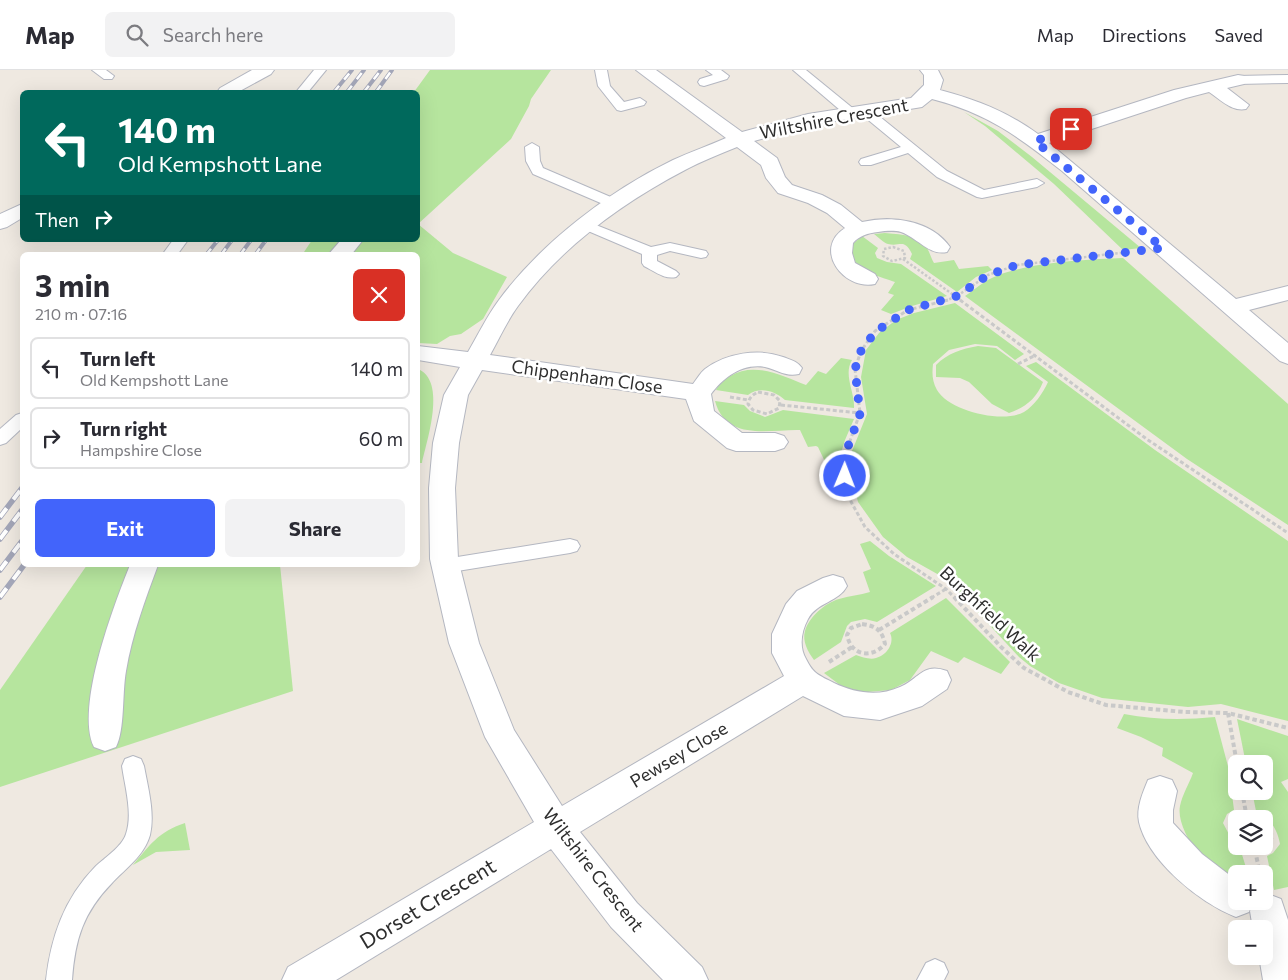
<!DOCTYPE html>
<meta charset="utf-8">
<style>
body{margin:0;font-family:Commissioner,sans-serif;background:#f2f2f3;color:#2b2b33;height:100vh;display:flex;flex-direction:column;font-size:19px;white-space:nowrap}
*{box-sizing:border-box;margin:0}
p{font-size:16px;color:#7c7c81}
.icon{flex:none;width:28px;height:28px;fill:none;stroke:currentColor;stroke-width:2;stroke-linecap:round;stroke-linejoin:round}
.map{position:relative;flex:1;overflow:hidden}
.drawer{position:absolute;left:20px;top:182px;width:400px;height:315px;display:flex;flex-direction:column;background:#fff;border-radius:8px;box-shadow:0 5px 20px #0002}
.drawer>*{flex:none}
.hud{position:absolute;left:20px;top:20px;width:400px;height:152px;border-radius:8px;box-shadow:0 5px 20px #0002;background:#00695c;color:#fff;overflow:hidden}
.fabs{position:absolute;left:1228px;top:685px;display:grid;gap:10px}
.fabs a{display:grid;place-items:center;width:45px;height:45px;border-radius:8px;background:#fff;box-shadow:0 5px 20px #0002;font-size:25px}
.pin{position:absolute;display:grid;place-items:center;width:42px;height:42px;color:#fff;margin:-21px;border-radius:10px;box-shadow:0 2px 8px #0006}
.me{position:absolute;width:55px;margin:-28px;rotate:1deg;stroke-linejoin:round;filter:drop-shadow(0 0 4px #0008)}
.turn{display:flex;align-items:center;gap:18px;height:105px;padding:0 15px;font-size:22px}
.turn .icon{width:65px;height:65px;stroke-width:2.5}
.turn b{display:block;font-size:35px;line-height:42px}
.then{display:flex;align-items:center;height:48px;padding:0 15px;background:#0003;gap:10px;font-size:19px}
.round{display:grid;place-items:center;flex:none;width:52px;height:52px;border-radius:8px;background:#f2f2f3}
.summary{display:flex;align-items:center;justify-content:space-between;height:85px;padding:0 15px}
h1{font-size:30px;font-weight:700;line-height:38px}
.cta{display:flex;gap:10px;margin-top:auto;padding:10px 15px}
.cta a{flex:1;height:58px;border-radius:8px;background:#4264fb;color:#fff;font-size:20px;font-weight:700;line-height:58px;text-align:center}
.cta a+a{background:#f2f2f3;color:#2b2b33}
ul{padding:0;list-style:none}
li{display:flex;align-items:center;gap:15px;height:62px;margin:0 10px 8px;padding:0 5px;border:2px solid #e1e1e2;border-radius:8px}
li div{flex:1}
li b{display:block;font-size:19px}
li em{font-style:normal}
header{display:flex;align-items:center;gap:30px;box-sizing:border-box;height:70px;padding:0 25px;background:#fff;border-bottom:1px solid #e1e1e2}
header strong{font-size:24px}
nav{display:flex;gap:28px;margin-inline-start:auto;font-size:18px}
.search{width:350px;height:45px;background:#f2f2f3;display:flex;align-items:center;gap:12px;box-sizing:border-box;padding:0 18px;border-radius:8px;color:#7c7c81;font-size:19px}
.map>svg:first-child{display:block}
.green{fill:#b6e59e}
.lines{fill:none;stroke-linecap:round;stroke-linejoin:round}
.service-casing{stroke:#b4b7c1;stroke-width:2}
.minor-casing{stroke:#b4b7c1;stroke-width:2}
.path-far2{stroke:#c9c9c9;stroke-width:2.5;stroke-dasharray:2.5 2;stroke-linecap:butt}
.path-far1{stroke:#c9c9c9;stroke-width:3;stroke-dasharray:4 2.5;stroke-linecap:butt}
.path{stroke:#c9c9c9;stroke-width:4;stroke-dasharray:4.5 3;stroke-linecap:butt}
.service{fill:#fff;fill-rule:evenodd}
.minor{fill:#fff;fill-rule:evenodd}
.rail-far1-casing{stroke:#a3a6b8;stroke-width:4}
.rail-casing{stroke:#a3a6b8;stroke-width:5.5}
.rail-far1{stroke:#fff;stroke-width:2.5;stroke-dasharray:8;stroke-linecap:butt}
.rail{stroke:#fff;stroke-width:4;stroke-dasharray:11;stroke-linecap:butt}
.route{stroke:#4264fb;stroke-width:9;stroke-dasharray:0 16.2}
.labels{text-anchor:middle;stroke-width:5;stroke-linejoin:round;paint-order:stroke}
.street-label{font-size:18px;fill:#2e2e2e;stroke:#fff}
.near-street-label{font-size:21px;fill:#2e2e2e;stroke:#fff}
</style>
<header>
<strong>Map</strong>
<div class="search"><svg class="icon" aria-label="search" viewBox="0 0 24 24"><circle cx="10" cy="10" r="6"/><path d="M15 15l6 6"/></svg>Search here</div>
<nav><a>Map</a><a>Directions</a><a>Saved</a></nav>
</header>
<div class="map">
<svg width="1288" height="910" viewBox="0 0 1288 910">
<rect width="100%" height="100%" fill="#efe9e1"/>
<g class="green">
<path d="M430,0H551L531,29L529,36L511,69L418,154L453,183L507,207L483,249L461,264L450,266L437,274L418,273V185H302L312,170H418V22H414Z"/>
<path d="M964,42L998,61L1032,87L1141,178L1123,180L1054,114L985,56Z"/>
<path d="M885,163C898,164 919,165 927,178C930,183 931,188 934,193L954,190L959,199L988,196L992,200L976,207L957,222L910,189L912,184C904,168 900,177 888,174C884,173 878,167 874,164Z"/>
<path d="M862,166L878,178L875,183L877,188L887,192L901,194L947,226L912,236L891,244L881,240L894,225L888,223L895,212C884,208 853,200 851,186C851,183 852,177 853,174Z"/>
<path d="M1123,188L1288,334V455L1187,389L965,226C974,220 984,211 994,207C1024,193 1089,189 1123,188Z"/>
<path d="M955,233L1024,284L1015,290L997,276L975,274L949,280L933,294C932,304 932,311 937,320C949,341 1003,354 1024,342C1034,336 1043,323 1048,312L1026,296L1036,292L1155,380L1288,471V651L1221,634L1188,637L1102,628L1059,613L1030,596L1019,587L948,510L907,487L883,467L858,432L849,396L852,381L867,344L861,307L866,280L879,263L896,250L914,243Z"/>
<path d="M978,276L996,278L1043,312C1036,329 1026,337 1009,343L992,334L969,312L960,308L936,307V295C948,283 961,279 978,276Z"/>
<path d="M841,288L852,290C843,305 855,322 854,338L785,330C775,321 760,316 748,325L716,320C719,314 723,310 730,306C755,291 782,306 806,315L818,301L826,304Z"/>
<path d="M418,299C447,311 427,370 422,393H418Z"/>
<path d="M715,331L744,335L750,341L765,347L783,340L854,349L845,370L837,396L828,398L818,377L816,376L808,377L800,360C770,359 726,372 715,331Z"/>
<path d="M870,471L889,486L936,516L877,552L865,549L851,552L847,556L841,572L814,590C808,582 802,571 805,561C809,547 825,533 839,529C849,526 860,525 870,522L863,502L871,499L860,474Z"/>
<path d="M87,495H280L293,621L0,717V620Z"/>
<path d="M946,528L1010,592L1001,604L964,587L958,593L931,581L910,610L891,620L867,622L848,621L824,603L856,585C862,587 870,590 876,588C887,585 895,573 890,563Z"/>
<path d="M1124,644C1155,650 1184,650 1215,647L1229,700L1234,740L1227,744L1223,753L1232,770L1240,778L1248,804H1236V813C1212,808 1175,761 1180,736C1182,725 1189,714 1193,703L1162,686L1163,678L1141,667L1117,658Z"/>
<path d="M1237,649L1288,666V709L1281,712L1288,722V817L1274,820L1267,786L1273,783L1280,774C1277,758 1270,749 1256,741L1252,721H1264V694H1246Z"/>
<path d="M185,753L190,780L156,782L133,795C150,775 158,762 185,753Z"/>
</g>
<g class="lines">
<g class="service-casing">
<g id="service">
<path d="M92,0H106L114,6L112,9H104Z"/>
<path d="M314,0H326L308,22H296Z"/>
<path d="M595,0H607L610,16L624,32L640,28L646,32L644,35L621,41L617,40L598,16Z"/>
<path d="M706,0H721L729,6L727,9L704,16L700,15L698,12L700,9L713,5Z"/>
<path d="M793,0H806L855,40L857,43L855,46H847Z"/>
<path d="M1288,5V13L1238,14L1232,10L1238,6Z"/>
<path d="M865,37L869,38L947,101L984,120L1037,109L1044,113L1037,117L982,128L977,127L937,107L908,83L871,95H861L859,92L861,89L901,77L861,44L859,41Z"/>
<path d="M532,73L539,77L540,91L543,98L620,131L622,134L620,137H610L533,104L526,91L525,77Z"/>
<path d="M586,151L651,177L670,173L706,181L708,184L706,187L701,188L670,181L657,185V191L676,201L679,204L676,207C665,210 654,201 644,196L642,193V184L581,158L579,155L581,152Z"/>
<path d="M173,170H188L177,185H162Z"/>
<path d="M22,343V358L6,373L0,375V359L16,345Z"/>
<path d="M570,469L577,471L580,476L577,481L570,483L445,503L438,501L435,496L438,491L445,489Z"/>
<path d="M133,686L141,689L144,696C148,718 155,743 150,765C144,786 126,798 112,813C83,843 75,869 72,910H46C51,867 64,829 95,797C104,788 122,777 126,764C133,744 125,717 122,696L125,689Z"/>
<path d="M935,889L944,893L948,902L944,910H917L926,893Z"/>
</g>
</g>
<g class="minor-casing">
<g id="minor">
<path d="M252,0H274L271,4L238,22H217L220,18Z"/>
<path d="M636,0H656L742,62L808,44L911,28L924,15V5L920,0H938L943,10L940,20C977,30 1006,41 1038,64L1174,20L1238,5L1244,6L1247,10L1244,14L1227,18L1249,35L1246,39C1232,42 1221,30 1209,22L1186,28L1049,73L1236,229L1288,216V230L1249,240L1288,273V294L1280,291L1062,101C1019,67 987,43 932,29L922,37L916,38L810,55L754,71L777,88L785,107L792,115L822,125L841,135L862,152C892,145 931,150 950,177L947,182C929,186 918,168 901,162C894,160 885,161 878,162C868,163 859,166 853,173L852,183L855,193L875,204L878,209L875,214C844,221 812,179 845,158L827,143L808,133L778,123L766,108L761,95L737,77C720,84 702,91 685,100C622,133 560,178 518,236C507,251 499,269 490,285L693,314C697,309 700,303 705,299C726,283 759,278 783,287C791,290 797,291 802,298L799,304C785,307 778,300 765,297C742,293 723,308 711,324L714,341L742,363H775L784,366L788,372L784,378L775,381H736L727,378L694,351L686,329L482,300L468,325L459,373L455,418L458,489L479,573L514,660L562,736L784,606L772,583V564L786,534L797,521L823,508L833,505L843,508L847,516C839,532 817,532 808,549C801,562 799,577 806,589C814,605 819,605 834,613C855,623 878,627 900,617C919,609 923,592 947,601L951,610L947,619L922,636L880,650L844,646L803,626L580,762L637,833L702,897L708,910H663L611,857L551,779L336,910H282L288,897L534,752L485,667L449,573L430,489L429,418L433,373L444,325L460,297L418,290V276L468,282C478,265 487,246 499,230C541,173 609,121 673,90C690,82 708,76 726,68Z"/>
<path d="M22,134V148L7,157L0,159V144Z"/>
<path d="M341,170H363L351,185H328Z"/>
<path d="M130,495H158C145,530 132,565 126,601C122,623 125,660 116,677L105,681L94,677C75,637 114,535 130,495Z"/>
<path d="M1160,706L1172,710L1177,721L1173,740V753L1202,784L1236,810V831H1253L1249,842L1236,847C1200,833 1148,791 1139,752C1136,738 1143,722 1148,710Z"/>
<path d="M1268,824L1281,829L1288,850V910H1263L1259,886H1264V859H1253L1250,841L1254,831H1264V825Z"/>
</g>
</g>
<g class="path-far2">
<path d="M893,177L904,181L905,188L892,191L883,186L884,179Z"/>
<path d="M903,189L962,231"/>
<path d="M945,231L957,226L988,205L1017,195L1128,182"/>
</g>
<g class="path-far1">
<path d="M948,230L908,240L875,261L861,281L855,299L860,343L842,393L849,428L865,457L894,484L946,519L955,528"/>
<path d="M960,230L1148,370L1288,463"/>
<path d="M1018,294L1036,285"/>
<path d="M758,322L774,325L780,331L779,338L767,344L753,340L748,334C749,328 752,325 758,322Z"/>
<path d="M730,327L748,330"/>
<path d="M781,335L860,343"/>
<path d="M931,528L946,519"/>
</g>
<g class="path">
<path d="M954,527L1001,577L1024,598L1068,622L1106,635L1185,642L1228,643L1288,658"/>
<path d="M862,554C876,556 882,560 885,574C872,589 851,586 847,565L851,558Z"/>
<path d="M879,560L933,527"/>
<path d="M829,592L852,577"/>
<path d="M1228,643L1237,694"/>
<path d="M1242,721L1246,743"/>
<path d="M1236,771C1230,762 1227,754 1234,745L1246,743L1260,749"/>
<path d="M1244,776L1255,780L1267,777L1272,767L1270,760L1264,752"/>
<path d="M1255,780L1260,804"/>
</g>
<use href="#service" class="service"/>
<use href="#minor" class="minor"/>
<g class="rail-far1-casing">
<g id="rail-far1">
<path d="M334,22L352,0"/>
<path d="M347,22L364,0"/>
<path d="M364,22L381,0"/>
<path d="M376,22L392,0"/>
<path d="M206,185L218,170"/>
<path d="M221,185L232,170"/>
<path d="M240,185L251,170"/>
<path d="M255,185L266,170"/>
</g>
</g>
<g class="rail-casing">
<g id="rail">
<path d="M0,447L22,418"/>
<path d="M0,469L22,440"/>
<path d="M0,500L22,471"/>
<path d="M0,527L24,495"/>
</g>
</g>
<use href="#rail-far1" class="rail-far1"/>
<use href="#rail" class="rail"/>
</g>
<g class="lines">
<path class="route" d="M845,406L842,393L860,344L855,299L861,281L875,262L908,240L957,226L988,205L1017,195L1163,178L1035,71L1071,59"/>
</g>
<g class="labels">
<g class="street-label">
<text transform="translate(834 49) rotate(-11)" y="6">Wiltshire Crescent</text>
<text transform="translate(587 307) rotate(8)" y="6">Chippenham Close</text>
<text transform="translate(990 544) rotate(43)" y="6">Burghfield Walk</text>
<text transform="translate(679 685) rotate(-31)" y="6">Pewsey Close</text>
<text transform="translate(593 800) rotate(52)" y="6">Wiltshire Crescent</text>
</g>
<g class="near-street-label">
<text transform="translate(428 834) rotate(-31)" y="7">Dorset Crescent</text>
</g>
</g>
</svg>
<div class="fabs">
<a><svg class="icon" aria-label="search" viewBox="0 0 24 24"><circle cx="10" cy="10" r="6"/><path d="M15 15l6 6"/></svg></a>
<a><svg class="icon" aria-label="layers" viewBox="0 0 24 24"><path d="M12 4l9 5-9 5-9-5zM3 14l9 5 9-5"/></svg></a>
<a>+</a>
<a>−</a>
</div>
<div class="pin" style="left:1071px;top:59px;background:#d93025"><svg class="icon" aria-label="arrive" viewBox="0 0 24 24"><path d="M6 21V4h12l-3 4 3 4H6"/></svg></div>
<svg class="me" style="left:845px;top:406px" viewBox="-20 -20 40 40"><circle r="17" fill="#4264fb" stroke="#fff" stroke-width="3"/><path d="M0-11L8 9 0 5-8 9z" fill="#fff"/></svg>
<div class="hud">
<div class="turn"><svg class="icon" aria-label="left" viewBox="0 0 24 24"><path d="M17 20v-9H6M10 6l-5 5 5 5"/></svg><div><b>140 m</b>Old Kempshott Lane</div></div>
<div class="then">Then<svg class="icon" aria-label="right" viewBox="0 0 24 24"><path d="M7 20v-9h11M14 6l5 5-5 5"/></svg></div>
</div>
<section class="drawer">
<div class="summary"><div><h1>3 min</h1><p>210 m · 07:16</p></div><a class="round" style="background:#d93025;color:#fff"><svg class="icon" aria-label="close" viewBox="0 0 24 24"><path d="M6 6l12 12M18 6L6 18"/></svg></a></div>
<ul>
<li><svg class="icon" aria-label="left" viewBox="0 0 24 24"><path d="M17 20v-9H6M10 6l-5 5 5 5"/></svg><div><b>Turn left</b><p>Old Kempshott Lane</p></div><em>140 m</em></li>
<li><svg class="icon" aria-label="right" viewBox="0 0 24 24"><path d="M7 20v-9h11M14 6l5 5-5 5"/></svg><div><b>Turn right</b><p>Hampshire Close</p></div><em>60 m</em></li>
</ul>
<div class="cta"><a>Exit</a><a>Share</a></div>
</section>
</div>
